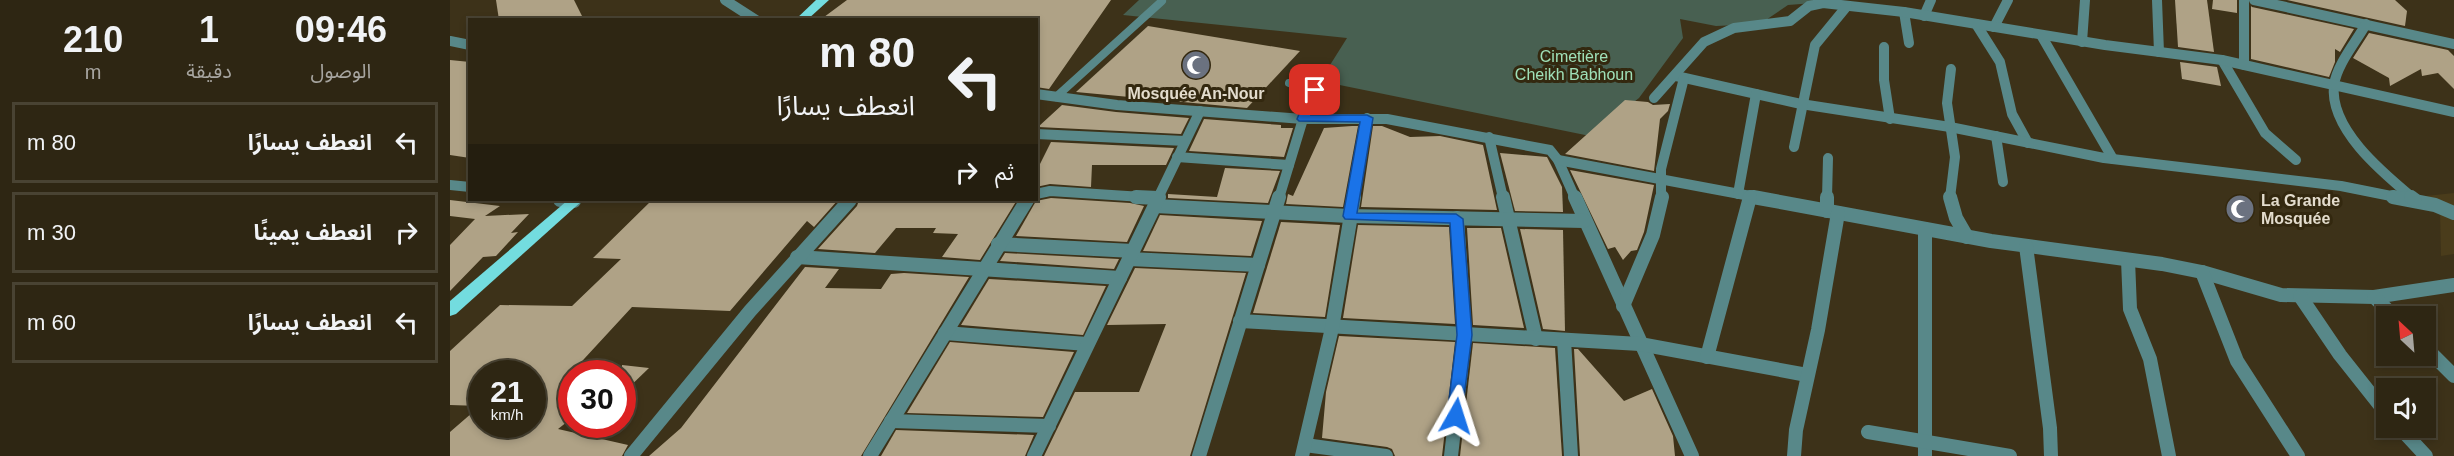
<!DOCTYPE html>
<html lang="ar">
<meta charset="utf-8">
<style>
body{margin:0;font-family:Helvetica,"Noto Sans Arabic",sans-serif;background:#3a3221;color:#f1f3f6;direction:rtl;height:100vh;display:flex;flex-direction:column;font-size:22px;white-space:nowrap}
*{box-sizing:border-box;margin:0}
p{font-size:20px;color:#a7a5a0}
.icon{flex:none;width:33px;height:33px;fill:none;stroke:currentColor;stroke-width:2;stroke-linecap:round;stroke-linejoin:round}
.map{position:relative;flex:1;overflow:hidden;direction:ltr}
.details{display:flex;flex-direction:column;background:#2e2613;width:450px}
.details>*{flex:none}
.banner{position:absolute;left:18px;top:18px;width:570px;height:183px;border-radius:0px;box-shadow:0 3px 9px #0003,0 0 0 2px #494333;direction:rtl;background:#2e2613;color:#f1f3f6;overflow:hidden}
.needle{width:39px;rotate:334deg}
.tools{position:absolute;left:1926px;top:306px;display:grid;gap:12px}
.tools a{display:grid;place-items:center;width:60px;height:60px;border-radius:0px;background:#2e2613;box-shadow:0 3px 9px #0003,0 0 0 2px #494333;font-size:30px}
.speed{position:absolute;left:18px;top:360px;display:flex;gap:12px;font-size:30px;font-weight:700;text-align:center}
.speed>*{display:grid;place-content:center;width:78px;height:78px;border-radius:50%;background:#2e2613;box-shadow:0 3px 9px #0003,0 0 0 2px #494333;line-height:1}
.speed small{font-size:15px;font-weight:400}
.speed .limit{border:9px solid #d22;background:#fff;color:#111}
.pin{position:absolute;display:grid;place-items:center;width:51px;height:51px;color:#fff;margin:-26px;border-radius:12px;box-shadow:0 3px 9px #0006}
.me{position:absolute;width:66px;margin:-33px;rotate:6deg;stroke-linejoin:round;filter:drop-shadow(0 0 4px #0008)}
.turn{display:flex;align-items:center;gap:21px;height:126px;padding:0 24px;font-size:27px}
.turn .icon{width:78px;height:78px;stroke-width:2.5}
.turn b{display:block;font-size:42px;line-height:51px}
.then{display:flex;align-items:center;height:57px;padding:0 24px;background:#0003;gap:12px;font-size:22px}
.eta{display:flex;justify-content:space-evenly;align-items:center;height:102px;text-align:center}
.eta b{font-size:36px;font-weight:600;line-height:42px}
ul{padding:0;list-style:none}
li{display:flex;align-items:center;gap:18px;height:81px;margin:0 12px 9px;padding:0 12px;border:3px solid #494333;border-radius:0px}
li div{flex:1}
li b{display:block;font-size:22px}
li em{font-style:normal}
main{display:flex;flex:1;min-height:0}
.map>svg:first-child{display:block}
.built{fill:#4a3c1b}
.green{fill:#486051}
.building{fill:#afa286;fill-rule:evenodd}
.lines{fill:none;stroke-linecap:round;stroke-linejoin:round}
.service{stroke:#588889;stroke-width:8}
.minor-far1{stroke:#588889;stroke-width:10}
.minor{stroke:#588889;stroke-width:14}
.primary{fill:#73dcdf;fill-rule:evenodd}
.route{fill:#1a73e8;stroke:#114b97;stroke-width:1.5}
.labels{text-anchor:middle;stroke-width:6;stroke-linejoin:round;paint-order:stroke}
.park-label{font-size:16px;fill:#9fe0b8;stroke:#33280f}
.poi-label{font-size:16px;font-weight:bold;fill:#e3dccd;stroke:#33280f}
</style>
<main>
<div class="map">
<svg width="2004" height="456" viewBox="0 0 2004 456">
<rect width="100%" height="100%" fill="#3d3219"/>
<path class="built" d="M2004,193V254L1991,256L1990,210L1966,197Z"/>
<path class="green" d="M689,0H1362L1364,3L1338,5L1310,24L1266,26L1230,19L1233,38L1189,98L1140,136L870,81L897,38L673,15Z"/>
<g class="building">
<path d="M46,0H124L134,20H49Z"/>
<path d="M397,0H661L599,89L586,87V20H370Z"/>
<path d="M1725,0H1757L1764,52L1728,47Z"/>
<path d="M1763,0H1787V13L1762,9Z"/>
<path d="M1837,0H1945L1957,11L1955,26Z"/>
<path d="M1801,6L1802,7L1904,29L1890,52L1885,49V62L1879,77L1801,59Z"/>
<path d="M698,26L850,51L797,108L626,92Z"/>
<path d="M1919,33L1998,50L2004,56V89L1988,73L1972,76L1971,69L1940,86L1939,78L1903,58Z"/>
<path d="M0,60L20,62V158L0,155Z"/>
<path d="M1730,62L1767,67L1771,86L1732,79Z"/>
<path d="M1175,100L1198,102L1203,105L1220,104L1218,111L1210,119L1204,171L1115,154Z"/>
<path d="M612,105L666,112L739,118L731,134L588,127Z"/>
<path d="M754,119L831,125V128H843L834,157L739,151Z"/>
<path d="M902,126H908L893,207L836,204L838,194L843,196L874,128Z"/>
<path d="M923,126H932L960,137L990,136L1033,145L1047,210L911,207Z"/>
<path d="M601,142L724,148L716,165H642L641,187L600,184L586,187V172Z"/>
<path d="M1050,153L1097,157L1112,187L1113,212L1065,211Z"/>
<path d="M775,168L830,171L818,203L718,198V194L767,197Z"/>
<path d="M1120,170L1204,185L1194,232L1187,250L1181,251L1173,260L1165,247L1158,249Z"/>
<path d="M601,198L680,203L694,206L677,242L566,236L586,201Z"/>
<path d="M0,200L50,206L35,216L79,214L61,233L68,232L46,256L33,257L0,291V245L25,219L0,216Z"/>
<path d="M202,200H388L364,227L357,221L280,311L182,307L122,372V418L108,429L178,445L172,456H0V432L30,406L0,405V351L50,305L122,306L171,259L143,258ZM32,374H82V424H32Z"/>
<path d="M409,200H567L530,260L492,257L508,234L483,233L486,228H446L425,253L368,249L407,206Z"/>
<path d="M710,215L812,221L801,256L693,251Z"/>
<path d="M831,222L890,225L875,317L803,313Z"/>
<path d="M908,225L999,227L1005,324L893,318Z"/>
<path d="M1017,228H1051L1074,328L1023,325Z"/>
<path d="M1070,229L1113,230L1115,331L1093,329Z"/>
<path d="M555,253L669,259L664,269L550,261Z"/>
<path d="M355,267L389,269L375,288L431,289L441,274L454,273L519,277L411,456H199L231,428Z"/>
<path d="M685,268L796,273L740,456H594L625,392H689L716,324L657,325Z"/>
<path d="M539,279L656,286L633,335L511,325Z"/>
<path d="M889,336L1005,342L992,456H945L942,449L937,447L872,438L876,392Z"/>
<path d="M500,342L624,352L593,417L457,413Z"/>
<path d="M1023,343L1105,348L1112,456H1010Z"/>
<path d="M1124,349H1128L1174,401L1202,389L1223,436L1225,456H1130Z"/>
<path d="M172,365L199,368L172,394Z"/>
<path d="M446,430L584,435L575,456H431Z"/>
</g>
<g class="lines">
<g class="service">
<path d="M839,83L862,87L865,90L853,119"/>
<path d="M606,97L712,1"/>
</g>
<g class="minor-far1">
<path d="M275,0L306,20"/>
<path d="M1707,0L1709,52"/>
<path d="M1794,0V65"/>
<path d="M1804,0L2004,44"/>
<path d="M1454,12L1459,43"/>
<path d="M1474,16L1481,0"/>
<path d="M1526,24L1550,62L1562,114L1578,143"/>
<path d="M1916,24C1906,42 1887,64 1884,85C1879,129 1933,173 1963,198"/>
<path d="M1544,27L1558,0"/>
<path d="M1591,35L1663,159"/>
<path d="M0,41L20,45"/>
<path d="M1632,42L1635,0"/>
<path d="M1434,47V80L1440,119"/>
<path d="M1772,60L1815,133L1846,160"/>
<path d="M1226,76L1351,104L1500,127L1654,158L1891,186L1951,198"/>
<path d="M586,94L667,105L853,119H937L1100,150L1108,160L1125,198"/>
<path d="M1204,98L1254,42L1284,28L1340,21L1359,6L1373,3L1454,12L1655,45L1772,60L2004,112"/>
<path d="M586,134L735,141"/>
<path d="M1546,136L1553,182"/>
<path d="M1039,137L1053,198"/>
<path d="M1344,147L1365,45L1397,6"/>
<path d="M727,157L839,165"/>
<path d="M1108,160L1311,198"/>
<path d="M0,185L20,187"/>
<path d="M586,194L600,191L708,198"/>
<path d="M1288,194L1306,94"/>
<path d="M708,198L750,111"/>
<path d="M829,198L853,119"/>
<path d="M904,198L917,118"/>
<path d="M1211,198V169L1234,78"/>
<path d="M1377,198L1378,158"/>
<path d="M1500,198L1505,157L1497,103L1501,69"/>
</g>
<g class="minor">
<path d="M686,197L708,198"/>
<path d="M1053,197L1086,339"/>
<path d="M1125,197L1242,456"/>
<path d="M1303,197L1541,241L1712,264L1752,272L1831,295L1924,297L2004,285"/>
<path d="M1500,197L1506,218L1517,237"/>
<path d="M1943,197L1985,205L2004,213"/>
<path d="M1961,197L1965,200"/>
<path d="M110,200L124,201"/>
<path d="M705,206L899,216L1134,221"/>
<path d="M1377,211V197"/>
<path d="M1475,229V456"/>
<path d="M548,244L683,251"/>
<path d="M1576,246L1600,428L1601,456"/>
<path d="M347,257L670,278"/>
<path d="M679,259L808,265"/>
<path d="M1678,260L1680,309L1700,359L1719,456"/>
<path d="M1752,272L1787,361L1848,456"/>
<path d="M1850,296L1890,355L1936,413"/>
<path d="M1924,297L1944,316"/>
<path d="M1173,306L1203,235L1212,197"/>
<path d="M790,321L1190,344L1357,375"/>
<path d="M495,333L637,344"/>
<path d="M1114,340L1121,456"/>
<path d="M1976,348L2004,376"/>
<path d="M1257,357L1300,197"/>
<path d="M441,421L599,426"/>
<path d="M1950,428L1976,456"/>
<path d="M1418,432L1560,456"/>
<path d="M855,445L936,456"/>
<path d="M181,456L300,311L400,200"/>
<path d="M420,456L577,200"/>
<path d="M584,456L709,197"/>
<path d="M749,456L829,197"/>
<path d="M852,456L882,328L904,197"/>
<path d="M1001,456L1015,335L1007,218"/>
<path d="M1344,456L1346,430L1368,330L1388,213"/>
</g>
<g class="primary">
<path d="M366,0H379L357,20H345Z"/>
<path d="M118,200H133L6,314L0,316V301Z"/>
</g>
</g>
<path class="route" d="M865,87L871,90L861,115H917L923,118L907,213L1006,214L1013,219L1022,335L1011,420H1000L997,416L1007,335L1000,223L895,219L893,216L910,122L849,121L847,119L859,90Z"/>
<defs>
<g id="mosque-disc" transform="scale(1.5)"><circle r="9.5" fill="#6b7280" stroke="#33280f"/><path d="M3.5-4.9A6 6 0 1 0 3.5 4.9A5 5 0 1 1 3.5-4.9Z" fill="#fff"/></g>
</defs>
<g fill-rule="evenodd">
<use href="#mosque-disc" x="746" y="65"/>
<use href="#mosque-disc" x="1790" y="209"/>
</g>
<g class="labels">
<g class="park-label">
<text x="1124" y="62">Cimetière<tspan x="1124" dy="18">Cheikh Babhoun</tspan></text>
</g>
<g class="poi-label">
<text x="746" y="99">Mosquée An-Nour</text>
<text x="1811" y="206" text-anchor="start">La Grande<tspan x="1811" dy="18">Mosquée</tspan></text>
</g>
</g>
</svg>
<div class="tools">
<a><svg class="needle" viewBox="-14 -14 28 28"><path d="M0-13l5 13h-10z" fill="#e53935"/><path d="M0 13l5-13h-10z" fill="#a7a5a0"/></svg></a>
<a><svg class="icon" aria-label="sound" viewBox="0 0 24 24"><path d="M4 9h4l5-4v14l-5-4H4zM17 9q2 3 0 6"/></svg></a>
</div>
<div class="speed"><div>21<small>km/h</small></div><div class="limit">30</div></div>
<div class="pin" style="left:865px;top:90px;background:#d93025"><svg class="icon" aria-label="arrive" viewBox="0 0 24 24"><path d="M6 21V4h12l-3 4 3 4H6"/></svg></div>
<svg class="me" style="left:1006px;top:416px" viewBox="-20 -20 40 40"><path d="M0-17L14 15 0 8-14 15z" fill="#1a73e8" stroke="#fff" stroke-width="4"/></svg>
<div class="banner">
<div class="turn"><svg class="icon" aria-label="left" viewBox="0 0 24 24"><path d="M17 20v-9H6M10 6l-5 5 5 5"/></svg><div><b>80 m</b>انعطف يسارًا</div></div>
<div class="then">ثم<svg class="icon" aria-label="right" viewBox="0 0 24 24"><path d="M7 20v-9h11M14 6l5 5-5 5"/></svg></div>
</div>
</div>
<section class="details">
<div class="eta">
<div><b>09:46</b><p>الوصول</p></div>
<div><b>1</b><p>دقيقة</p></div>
<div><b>210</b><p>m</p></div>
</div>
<ul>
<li><svg class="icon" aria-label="left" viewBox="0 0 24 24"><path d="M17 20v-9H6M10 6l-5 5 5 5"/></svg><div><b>انعطف يسارًا</b></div><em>80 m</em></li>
<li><svg class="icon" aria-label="right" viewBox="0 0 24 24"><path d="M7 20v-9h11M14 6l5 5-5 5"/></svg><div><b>انعطف يمينًا</b></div><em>30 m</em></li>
<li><svg class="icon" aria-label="left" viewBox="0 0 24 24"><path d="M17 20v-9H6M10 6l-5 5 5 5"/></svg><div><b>انعطف يسارًا</b></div><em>60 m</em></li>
</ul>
</section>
</main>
